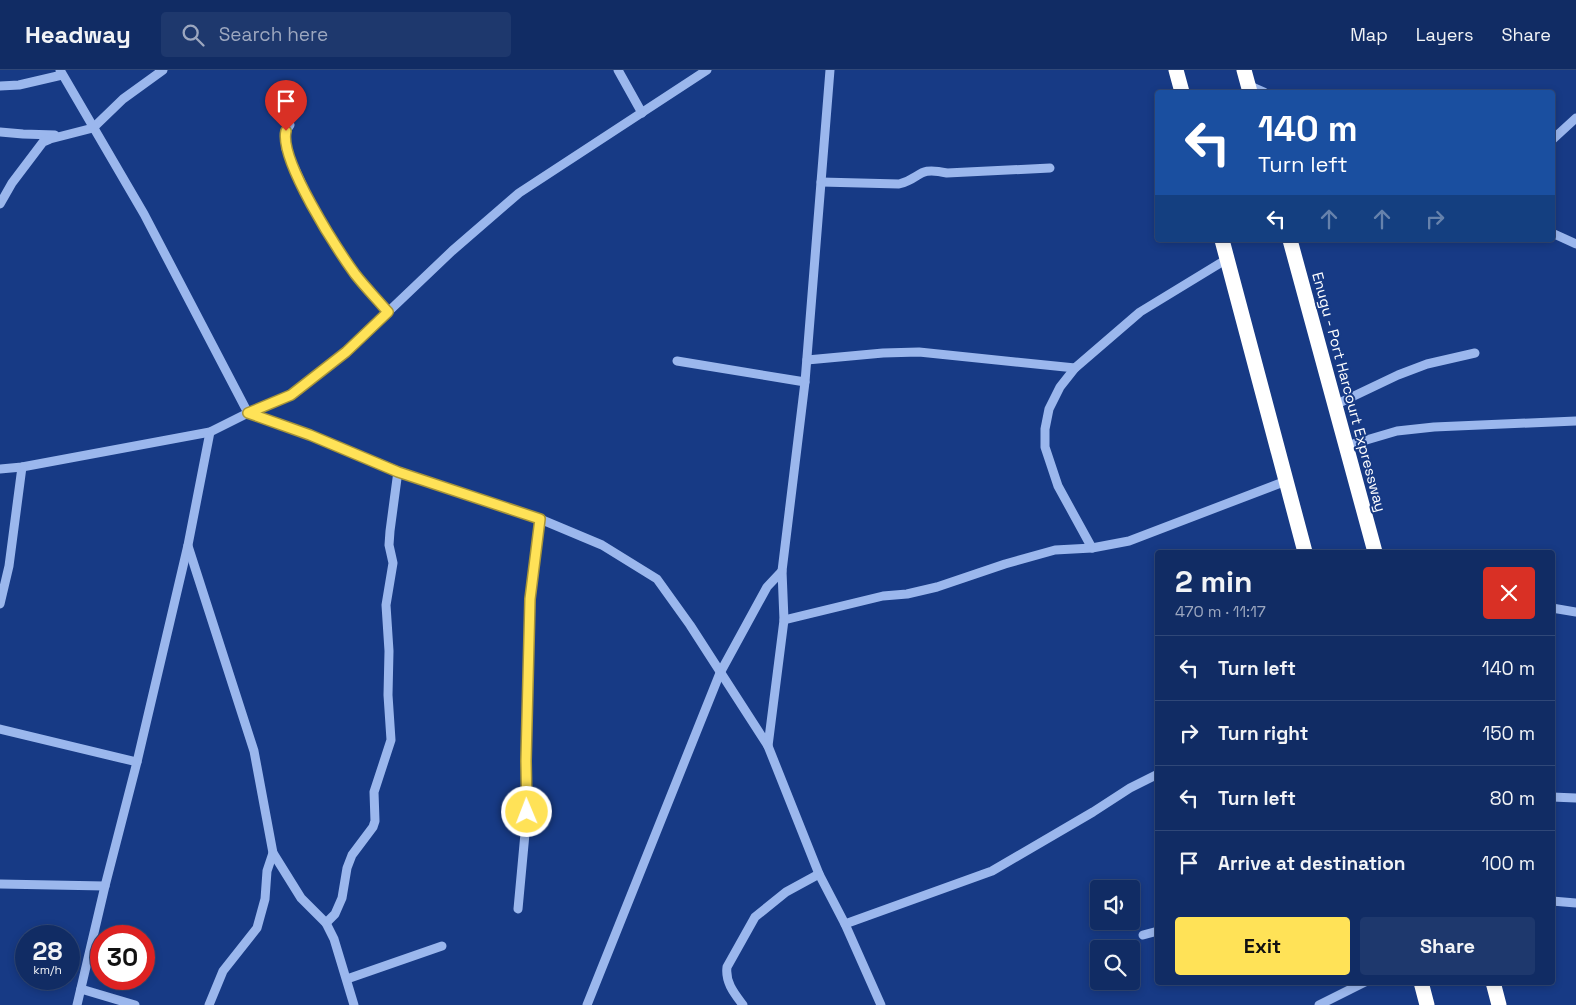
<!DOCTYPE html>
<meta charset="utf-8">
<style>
body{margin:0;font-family:"Space Grotesk",sans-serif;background:#1e386d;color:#f1f3f6;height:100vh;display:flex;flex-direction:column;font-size:19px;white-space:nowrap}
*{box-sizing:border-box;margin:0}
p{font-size:16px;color:#9ca7bf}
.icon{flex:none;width:28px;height:28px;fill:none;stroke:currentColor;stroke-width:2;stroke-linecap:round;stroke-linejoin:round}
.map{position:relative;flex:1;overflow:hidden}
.drawer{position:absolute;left:1155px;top:480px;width:400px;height:435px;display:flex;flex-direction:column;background:#112c64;border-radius:5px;box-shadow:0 2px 8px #0003,0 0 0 1px #304878}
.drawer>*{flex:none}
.guide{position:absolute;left:1155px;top:20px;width:400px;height:152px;border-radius:5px;box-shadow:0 2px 8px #0003,0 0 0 1px #304878;background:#1a4fa0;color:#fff;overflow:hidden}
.tools{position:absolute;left:1090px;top:810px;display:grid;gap:10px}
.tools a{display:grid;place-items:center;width:50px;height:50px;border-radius:5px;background:#112c64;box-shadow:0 2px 8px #0003,0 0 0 1px #304878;font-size:25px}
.speed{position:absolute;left:15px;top:855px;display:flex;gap:10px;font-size:25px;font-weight:700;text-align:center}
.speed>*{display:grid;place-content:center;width:65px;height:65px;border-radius:50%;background:#112c64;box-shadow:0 2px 8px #0003,0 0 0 1px #304878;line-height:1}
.speed small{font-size:12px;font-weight:400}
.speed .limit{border:8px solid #d22;background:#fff;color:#111}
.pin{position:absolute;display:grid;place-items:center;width:42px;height:42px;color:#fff;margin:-51px -21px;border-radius:50% 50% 50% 0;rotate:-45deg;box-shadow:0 0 5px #0007}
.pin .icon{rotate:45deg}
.me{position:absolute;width:55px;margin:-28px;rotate:359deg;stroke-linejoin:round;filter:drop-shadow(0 0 4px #0008)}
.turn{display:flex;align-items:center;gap:18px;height:105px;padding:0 20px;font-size:22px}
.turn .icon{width:65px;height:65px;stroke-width:2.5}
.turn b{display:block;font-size:35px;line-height:42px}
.lanes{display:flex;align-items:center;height:48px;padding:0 20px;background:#0003;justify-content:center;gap:25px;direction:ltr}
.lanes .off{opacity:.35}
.round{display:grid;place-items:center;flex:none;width:52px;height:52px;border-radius:5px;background:#1e386d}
.summary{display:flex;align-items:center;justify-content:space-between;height:85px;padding:0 20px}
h1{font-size:30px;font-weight:700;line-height:38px}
.action{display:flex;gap:10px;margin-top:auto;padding:10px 20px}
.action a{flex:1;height:58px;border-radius:5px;background:#ffe257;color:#111;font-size:20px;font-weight:700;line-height:58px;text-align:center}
.action a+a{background:#1e386d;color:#f1f3f6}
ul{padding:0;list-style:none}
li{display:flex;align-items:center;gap:15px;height:65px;padding:0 20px;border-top:1px solid #304878}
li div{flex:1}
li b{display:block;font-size:19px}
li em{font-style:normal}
header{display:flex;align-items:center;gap:30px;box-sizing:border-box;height:70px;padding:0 25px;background:#112c64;border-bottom:1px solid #304878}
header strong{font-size:24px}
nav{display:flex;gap:28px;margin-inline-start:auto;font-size:18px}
.search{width:350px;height:45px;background:#1e386d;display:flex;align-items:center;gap:12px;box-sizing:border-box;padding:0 18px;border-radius:5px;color:#9ca7bf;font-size:19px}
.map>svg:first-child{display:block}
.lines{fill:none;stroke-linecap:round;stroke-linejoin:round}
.minor{stroke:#9bb7ed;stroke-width:9}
.highway{stroke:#fff;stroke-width:15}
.route-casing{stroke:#a69339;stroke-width:12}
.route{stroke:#ffe257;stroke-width:9}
.labels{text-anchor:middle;stroke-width:4;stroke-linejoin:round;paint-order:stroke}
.street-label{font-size:15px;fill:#fff;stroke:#173a85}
</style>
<header>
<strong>Headway</strong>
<div class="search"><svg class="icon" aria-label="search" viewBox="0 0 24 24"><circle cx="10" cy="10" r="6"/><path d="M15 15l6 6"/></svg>Search here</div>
<nav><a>Map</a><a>Layers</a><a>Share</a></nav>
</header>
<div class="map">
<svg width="1576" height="935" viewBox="0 0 1576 935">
<rect width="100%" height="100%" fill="#173a85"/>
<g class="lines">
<g class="minor">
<path d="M60,0L144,144L248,343L309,365L398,401L540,449L602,475L657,509L690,555L768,676L819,804L845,854L881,935"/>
<path d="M618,0L642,43"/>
<path d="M1248,15L1264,22"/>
<path d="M0,16L19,15L62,5"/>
<path d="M290,55L286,61L285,67L286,79L307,125L329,166L356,205L388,242"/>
<path d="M0,62L23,64L55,65"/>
<path d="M1552,70L1576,48"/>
<path d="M821,112L899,114C923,108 916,96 947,103L1050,98"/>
<path d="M0,134L12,113L43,72L50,69L93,58L123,29L163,0"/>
<path d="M1552,163L1576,174"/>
<path d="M807,290L883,283L919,282L1075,298"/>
<path d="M677,291L805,312"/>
<path d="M1335,335L1398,305L1427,294L1475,283"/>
<path d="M1346,376L1397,361L1434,357L1576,351"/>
<path d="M0,399L22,397L210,362L248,343L291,325L346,282L452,181L519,123L707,0"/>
<path d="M188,476L254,681L273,783L301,828L326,853L334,869L354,935"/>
<path d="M1092,478L1058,416L1045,377V359L1049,339L1060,317L1075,298L1140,242L1227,189"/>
<path d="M0,534L9,496L22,397"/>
<path d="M1552,538L1576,542"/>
<path d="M784,550L883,526L907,524L937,517L1005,494L1055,480L1092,478L1129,471L1286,411"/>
<path d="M0,659L137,692"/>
<path d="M768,676L784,550L782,501L805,312L830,0"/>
<path d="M1552,727L1576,728"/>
<path d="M0,814L105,816"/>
<path d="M1552,831L1576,833"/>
<path d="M518,839L527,742L526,691L530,529L540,449"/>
<path d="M326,853L335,844L342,828L347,798L352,785L373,757L375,751L374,722L391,670L388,625L389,581L386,535L393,493L389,475L390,461L398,401"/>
<path d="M845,854L992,801L1093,742L1130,718L1158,704"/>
<path d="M1143,865L1158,861"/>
<path d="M347,909L442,876"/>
<path d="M81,919L135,935"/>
<path d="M77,935L105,816L137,692L188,475L210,362"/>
<path d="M209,935L223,901L257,858L265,829L267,801L273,783"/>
<path d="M587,935L720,603L767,517L782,501"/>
<path d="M743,935C734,923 725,912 727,897L755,847L786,822L819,804"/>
<path d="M1319,935L1365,912"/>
</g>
<g class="highway">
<path d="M1176,0L1182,22"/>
<path d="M1244,0L1250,22"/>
<path d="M1222,170L1305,482"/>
<path d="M1290,170L1375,482"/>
<path d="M1421,912L1427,935"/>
<path d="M1493,912L1499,935"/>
</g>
</g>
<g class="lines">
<g class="route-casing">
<path id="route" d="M286,61C279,90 337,179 355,204C365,217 377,229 388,242L346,282L291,325L248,343L310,365L398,402L540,449L530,529L526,691L527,742"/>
</g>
<use href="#route" class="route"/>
</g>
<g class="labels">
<g class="street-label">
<text transform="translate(1349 322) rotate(75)" y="5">Enugu - Port Harcourt Expressway</text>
</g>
</g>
</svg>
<div class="tools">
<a><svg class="icon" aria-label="sound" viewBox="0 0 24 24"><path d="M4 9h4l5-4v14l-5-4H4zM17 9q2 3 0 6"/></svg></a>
<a><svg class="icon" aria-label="search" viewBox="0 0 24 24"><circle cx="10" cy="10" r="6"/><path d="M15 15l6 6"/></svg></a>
</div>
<div class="speed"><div>28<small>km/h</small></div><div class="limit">30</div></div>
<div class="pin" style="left:286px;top:61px;background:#d93025"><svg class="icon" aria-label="arrive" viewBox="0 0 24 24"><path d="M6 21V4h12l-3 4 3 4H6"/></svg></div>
<svg class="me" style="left:527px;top:742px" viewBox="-20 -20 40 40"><circle r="17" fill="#ffe257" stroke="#fff" stroke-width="3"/><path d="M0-11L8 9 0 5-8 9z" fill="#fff"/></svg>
<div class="guide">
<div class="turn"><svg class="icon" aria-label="left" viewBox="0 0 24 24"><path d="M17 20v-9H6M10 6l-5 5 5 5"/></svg><div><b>140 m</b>Turn left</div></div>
<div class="lanes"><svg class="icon" aria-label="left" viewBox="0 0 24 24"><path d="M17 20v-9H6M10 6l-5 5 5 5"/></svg><svg class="icon off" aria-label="ahead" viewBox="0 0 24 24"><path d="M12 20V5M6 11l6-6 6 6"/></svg><svg class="icon off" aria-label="ahead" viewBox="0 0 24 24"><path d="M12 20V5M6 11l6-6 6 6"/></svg><svg class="icon off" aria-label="right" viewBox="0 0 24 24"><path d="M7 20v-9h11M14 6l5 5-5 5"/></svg></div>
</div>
<section class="drawer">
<div class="summary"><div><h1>2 min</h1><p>470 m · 11:17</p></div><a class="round" style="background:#d93025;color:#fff"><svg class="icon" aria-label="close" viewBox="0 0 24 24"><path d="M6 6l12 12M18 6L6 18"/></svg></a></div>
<ul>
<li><svg class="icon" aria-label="left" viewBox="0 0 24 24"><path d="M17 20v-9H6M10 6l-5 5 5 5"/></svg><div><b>Turn left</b></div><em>140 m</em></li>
<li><svg class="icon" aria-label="right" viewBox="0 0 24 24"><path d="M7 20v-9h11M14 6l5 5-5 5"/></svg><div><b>Turn right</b></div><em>150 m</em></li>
<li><svg class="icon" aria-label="left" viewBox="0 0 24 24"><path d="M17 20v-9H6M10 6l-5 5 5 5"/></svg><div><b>Turn left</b></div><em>80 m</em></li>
<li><svg class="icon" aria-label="arrive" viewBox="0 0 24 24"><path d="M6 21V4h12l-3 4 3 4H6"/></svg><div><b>Arrive at destination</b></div><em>100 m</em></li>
</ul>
<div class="action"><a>Exit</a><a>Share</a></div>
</section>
</div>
